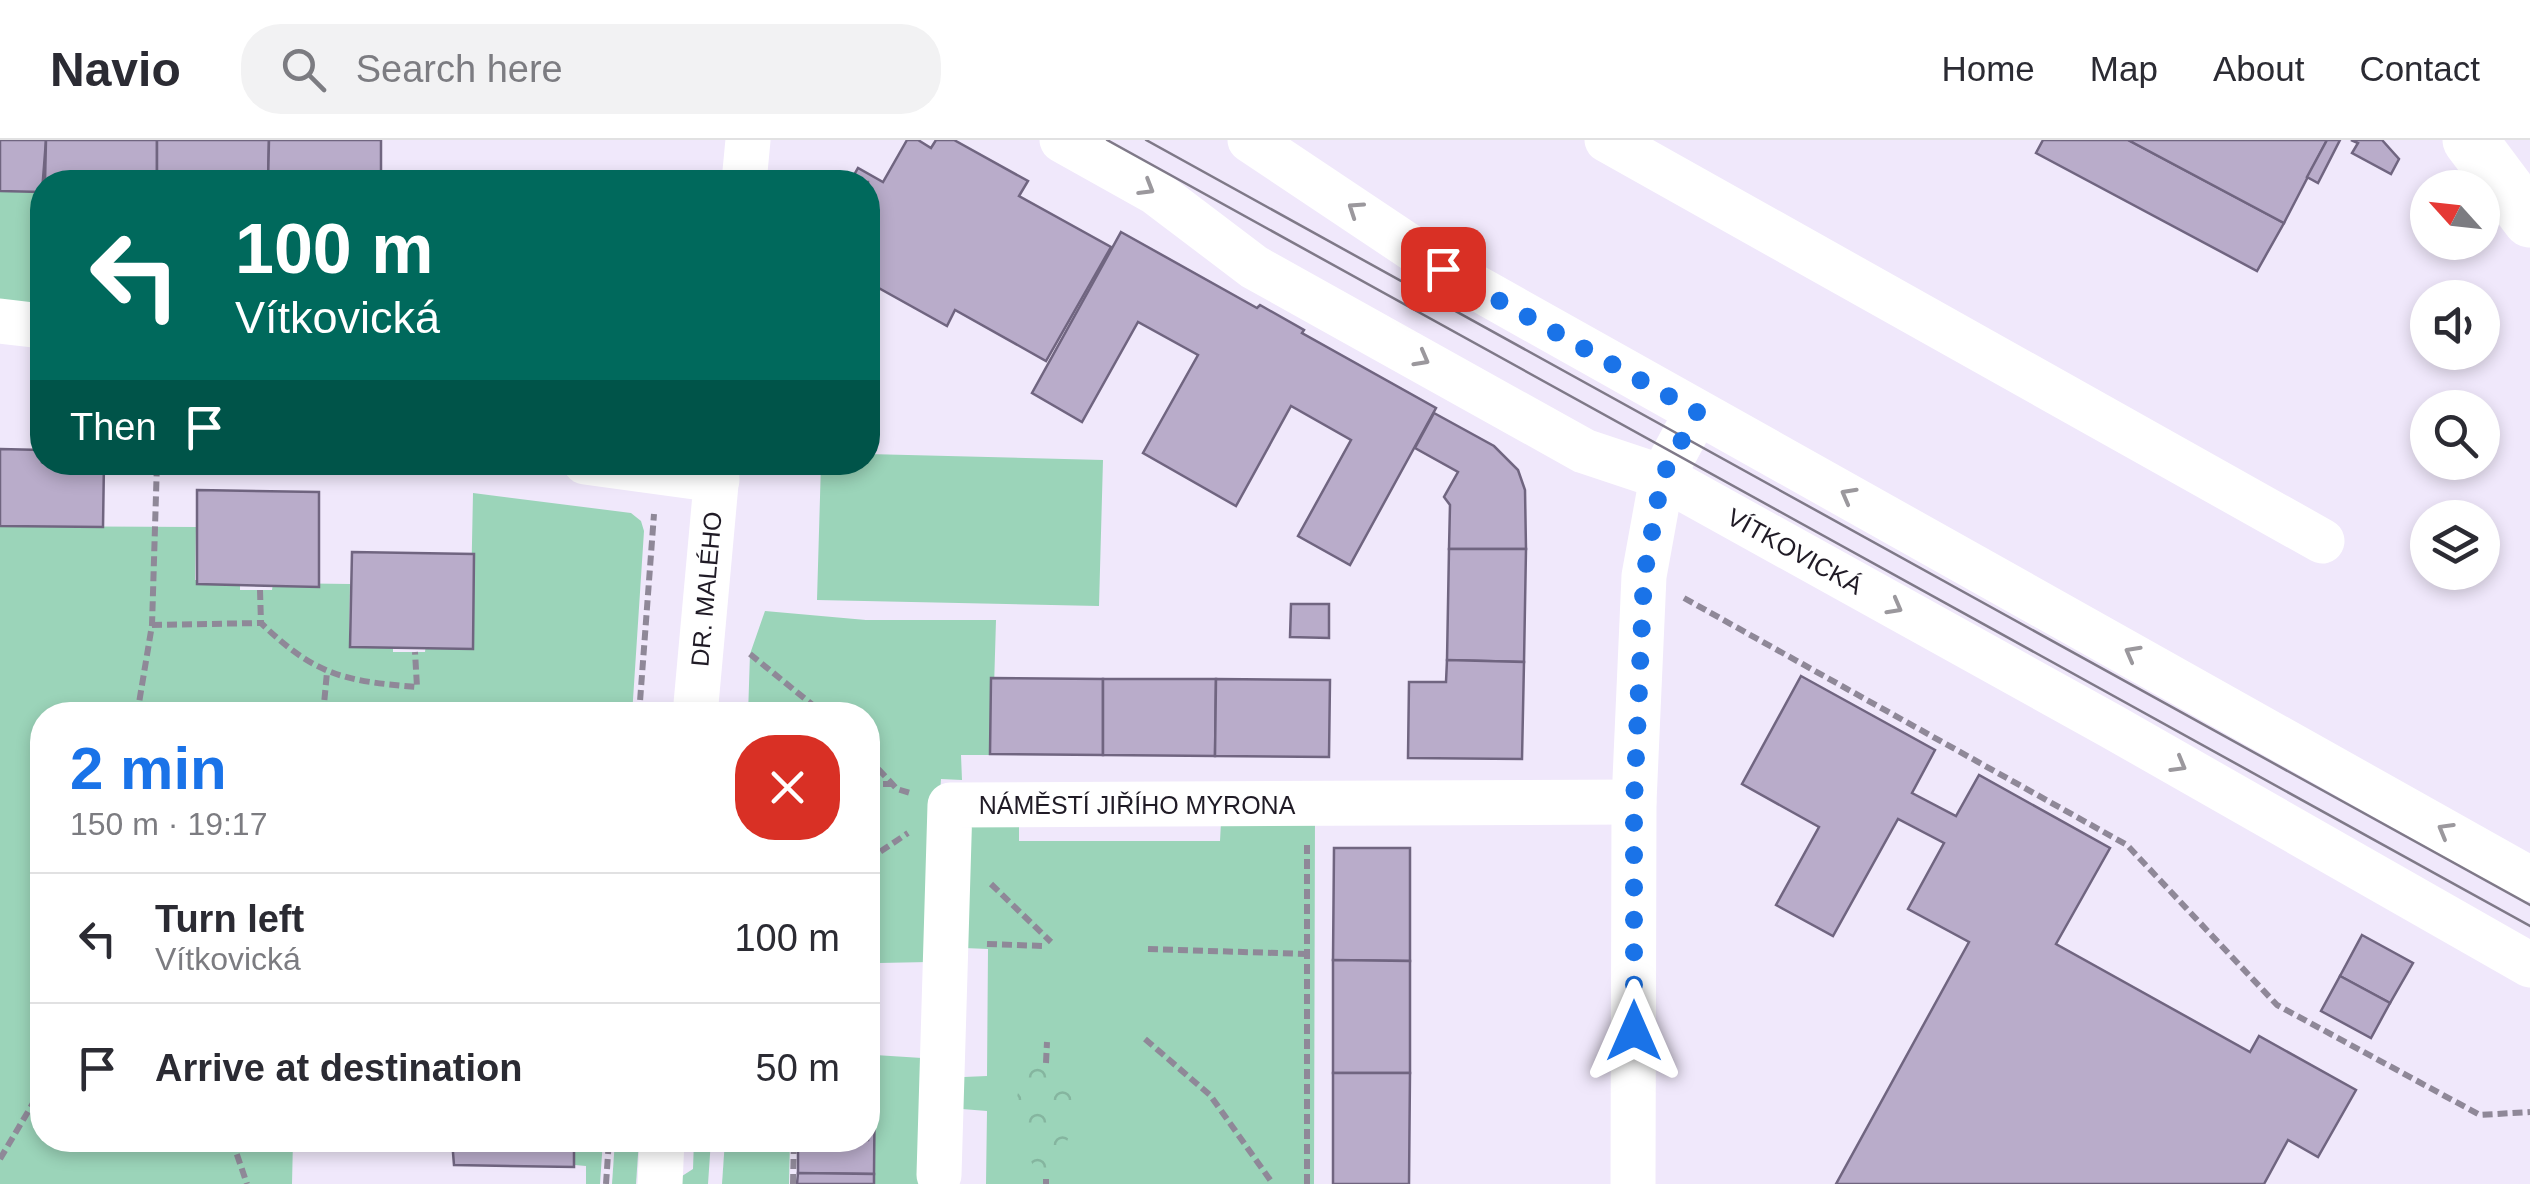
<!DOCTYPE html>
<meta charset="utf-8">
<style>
body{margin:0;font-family:Arial,sans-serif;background:#f2f2f3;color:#2b2b33;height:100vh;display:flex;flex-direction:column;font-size:38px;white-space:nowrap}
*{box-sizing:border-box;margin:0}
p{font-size:32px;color:#7c7c81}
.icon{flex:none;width:55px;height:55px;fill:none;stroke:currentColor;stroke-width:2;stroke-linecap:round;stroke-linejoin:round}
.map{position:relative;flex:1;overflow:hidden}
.details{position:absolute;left:30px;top:562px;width:850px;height:450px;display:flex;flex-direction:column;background:#fff;border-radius:40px;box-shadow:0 5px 15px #0003}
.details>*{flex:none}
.hud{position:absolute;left:30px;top:30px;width:850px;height:305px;border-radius:40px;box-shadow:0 5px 15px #0003;background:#00695c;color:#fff;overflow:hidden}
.needle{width:65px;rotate:297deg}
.fabs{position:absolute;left:2410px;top:30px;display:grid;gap:20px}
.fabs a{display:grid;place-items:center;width:90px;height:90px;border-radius:50%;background:#fff;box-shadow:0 5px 15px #0003;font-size:50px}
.pin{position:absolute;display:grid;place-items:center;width:85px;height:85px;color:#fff;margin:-42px;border-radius:20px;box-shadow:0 5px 15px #0006}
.me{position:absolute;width:110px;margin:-55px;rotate:0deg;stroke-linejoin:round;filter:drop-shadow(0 0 8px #0008)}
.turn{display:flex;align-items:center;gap:35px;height:210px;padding:0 40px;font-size:45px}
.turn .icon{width:130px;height:130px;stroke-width:2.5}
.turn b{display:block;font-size:70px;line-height:85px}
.then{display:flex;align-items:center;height:95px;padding:0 40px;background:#0003;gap:20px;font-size:38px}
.round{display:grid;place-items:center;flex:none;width:105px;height:105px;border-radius:40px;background:#f2f2f3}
.head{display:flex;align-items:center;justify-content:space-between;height:170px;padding:0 40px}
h1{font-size:60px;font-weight:800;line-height:75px;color:#1a73e8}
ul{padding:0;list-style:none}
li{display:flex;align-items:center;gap:30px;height:130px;padding:0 40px;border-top:2px solid #e1e1e2}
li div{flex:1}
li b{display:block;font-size:38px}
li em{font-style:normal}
header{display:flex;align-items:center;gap:60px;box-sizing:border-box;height:140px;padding:0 50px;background:#fff;border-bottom:2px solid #e1e1e2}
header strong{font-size:48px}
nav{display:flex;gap:55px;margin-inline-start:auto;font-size:35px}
.search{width:700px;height:90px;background:#f2f2f3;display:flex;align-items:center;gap:25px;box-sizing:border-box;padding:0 35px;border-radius:40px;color:#7c7c81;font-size:38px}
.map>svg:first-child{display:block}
.green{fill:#9bd4b9}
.forest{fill:url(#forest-crowns)}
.building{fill:#b9acca;stroke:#706580;stroke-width:2.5}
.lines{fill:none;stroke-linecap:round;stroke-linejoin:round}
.path{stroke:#8f8898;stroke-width:6;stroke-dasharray:10 5;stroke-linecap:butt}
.minor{stroke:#fff;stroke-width:45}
.highway{stroke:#fff;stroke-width:55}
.tram{stroke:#7f7988;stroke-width:2.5}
.oneway{stroke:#9b989d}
.route{stroke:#1a73e8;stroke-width:18;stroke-dasharray:0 32.4}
.labels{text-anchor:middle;stroke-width:9;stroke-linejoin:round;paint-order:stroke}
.street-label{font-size:25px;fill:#201b26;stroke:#fff}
</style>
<header>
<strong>Navio</strong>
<div class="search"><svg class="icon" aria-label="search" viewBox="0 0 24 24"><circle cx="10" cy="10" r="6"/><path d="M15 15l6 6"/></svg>Search here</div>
<nav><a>Home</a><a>Map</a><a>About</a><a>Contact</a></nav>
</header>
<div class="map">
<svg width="2530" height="1044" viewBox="0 0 2530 1044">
<defs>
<pattern id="forest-crowns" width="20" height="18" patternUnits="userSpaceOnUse" patternTransform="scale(2.5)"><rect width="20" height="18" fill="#9bd4b9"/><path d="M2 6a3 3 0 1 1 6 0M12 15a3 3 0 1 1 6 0" fill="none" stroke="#85b59f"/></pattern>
</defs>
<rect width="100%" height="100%" fill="#f0e8fb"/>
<g class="green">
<path d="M0,48L42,49V166L0,163Z"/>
<path d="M868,314L1103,320L1099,466L817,460L821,323L868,322Z"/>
<path d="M473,353L631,373L641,381L644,391L632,575H42V1000H293L292,1044H0V386L196,387L195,440L240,441V450H272L273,443L350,444L349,502L393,503V512H425L426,503H470Z"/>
<path d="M765,471L866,480H996L992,615H961L962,640L941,639L929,822L879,823V812H868V575H748L750,514Z"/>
<path d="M1315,673L1314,1044H986L987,971L962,969L964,937L987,936L988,809L964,808L971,683H1019V701H1220L1221,682Z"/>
<path d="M875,915L922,918L924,1044H874Z"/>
<path d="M575,1000H603L600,1044H586V1026L575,1025Z"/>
<path d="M615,1000H639L636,1044H612Z"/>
<path d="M694,1000H711L708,1044H679V1038L693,1029Z"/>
<path d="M725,1000H790L789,1044H722Z"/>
</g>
<path class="forest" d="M1041,923C1068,925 1080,948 1078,973L1052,1040L1038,1039C1024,999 996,953 1041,923Z"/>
<g class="building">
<path d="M0,0H46L42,52L0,51Z"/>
<path d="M46,0H157V42H45Z"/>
<path d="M157,0H269L268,42H157Z"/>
<path d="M269,0H381V42H268Z"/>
<path d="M907,0H918L931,8L936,0H954L1028,41L1019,56L1111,107L1046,221L955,170L947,186L868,142V70L871,63L868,61V42H850L858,28L883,42Z"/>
<path d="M2043,0H2128L2284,83L2257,131L2036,13Z"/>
<path d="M2128,0H2327L2284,83Z"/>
<path d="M2327,0H2340L2318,43L2307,37Z"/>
<path d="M2351,0H2382L2399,19L2391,34L2352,13L2358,3Z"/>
<path d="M1121,92L1257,168L1260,165L1304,190L1302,193L1436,268L1350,425L1298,396L1351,300L1291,266L1236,366L1143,313L1198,215L1138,182L1082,282L1032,253Z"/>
<path d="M1434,273L1494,306L1518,330L1525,350L1526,409H1449L1450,365L1444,357L1458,332L1415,308Z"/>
<path d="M0,309L42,310V322H104L103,387L0,386Z"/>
<path d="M197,350L319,352V447L197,444Z"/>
<path d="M1449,409H1526L1524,522L1447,520Z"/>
<path d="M352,412L474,414L473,509L350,507Z"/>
<path d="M1291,464H1329V498L1290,497Z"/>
<path d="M1447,520L1524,522L1522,619L1408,618L1409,542H1446Z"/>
<path d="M1801,536L1935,610L1912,653L1956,676L1979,635L2110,708L2056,804L2250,912L2259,896L2356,950L2318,1017L2288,1000L2264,1044H1836L1969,802L1908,769L1944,703L1898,679L1833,796L1776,765L1819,687L1742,644Z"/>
<path d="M991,538L1103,539V615L990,614Z"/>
<path d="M1103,539H1216L1215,616L1103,615Z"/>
<path d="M1216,539L1330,540L1329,617L1215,616Z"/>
<path d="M1334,708H1410V821L1333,820Z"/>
<path d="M2362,795L2413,823L2390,863L2340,836Z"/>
<path d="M868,808H876L875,921H868Z"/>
<path d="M1333,820L1410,821V933H1333Z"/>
<path d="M2340,836L2390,863L2371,898L2321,871Z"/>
<path d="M868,921H875L874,1034L798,1033V1000H868Z"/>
<path d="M1333,933H1410L1409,1044H1333Z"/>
<path d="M452,1000H574V1027L454,1025Z"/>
<path d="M798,1033L874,1034V1044H797Z"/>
</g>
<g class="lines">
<g class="path">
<path d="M260,450L261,483"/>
<path d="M1684,458L2127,705L2277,865L2480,975L2530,972"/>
<path d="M152,485L261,483C315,535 343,541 417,547L415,512"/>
<path d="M750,514L825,575"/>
<path d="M137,575L152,485L157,322"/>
<path d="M323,575L327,532"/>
<path d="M639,575L654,374"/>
<path d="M868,618L897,649L910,653"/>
<path d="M868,644H892"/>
<path d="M868,720L908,693"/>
<path d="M991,744L1051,802"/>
<path d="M987,804L1044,806"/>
<path d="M1148,809L1307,814"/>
<path d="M1145,899L1210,955L1273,1044"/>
<path d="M1046,923L1047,902"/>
<path d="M232,1000L247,1044"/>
<path d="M0,1019L42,948"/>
<path d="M1046,1039V1044"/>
<path d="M606,1044L609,1000"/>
<path d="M793,1044L794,1000"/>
<path d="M1307,1044V705"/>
</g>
<g class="minor">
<path d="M1062,0L1155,52L1254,127L1584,311L1662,337L2111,586L2530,825"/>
<path d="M1250,0L1443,129L2530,739"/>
<path d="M1607,0L2322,401"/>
<path d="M744,42L748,0"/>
<path d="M0,181L42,186"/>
<path d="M585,322L717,340"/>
<path d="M695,575L718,322"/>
<path d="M939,1035L950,665L1634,662"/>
<path d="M660,1044L662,1000"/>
<path d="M1633,1044L1634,662L1644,436L1662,337L1697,272"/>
</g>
<path class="highway" d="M2470,0L2530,80"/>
<g class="tram">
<path d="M1107,0L2530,786"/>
<path d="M1146,0L2530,765"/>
</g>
</g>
<defs><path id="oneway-chevron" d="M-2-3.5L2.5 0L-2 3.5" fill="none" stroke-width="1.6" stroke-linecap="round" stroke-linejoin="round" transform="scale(2.5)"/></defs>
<g class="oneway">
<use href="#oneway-chevron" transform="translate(1147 48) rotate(31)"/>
<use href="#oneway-chevron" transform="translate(1355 69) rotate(-146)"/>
<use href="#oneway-chevron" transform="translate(1422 219) rotate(29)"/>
<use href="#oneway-chevron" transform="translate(1848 355) rotate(-151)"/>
<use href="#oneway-chevron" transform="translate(1895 467) rotate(29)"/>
<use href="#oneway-chevron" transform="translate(2132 513) rotate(-151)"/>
<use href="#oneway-chevron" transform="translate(2179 625) rotate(30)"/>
<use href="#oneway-chevron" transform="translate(2445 690) rotate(-150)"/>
</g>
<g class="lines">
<path class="route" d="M1443,129L1697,272L1662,337L1644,436L1634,662V891"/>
</g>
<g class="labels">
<g class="street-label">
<text transform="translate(1795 411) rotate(29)" y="9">VÍTKOVICKÁ</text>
<text transform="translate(706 449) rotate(-85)" y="9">DR. MALÉHO</text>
<text x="1137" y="674">NÁMĚSTÍ JIŘÍHO MYRONA</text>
</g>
</g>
</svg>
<div class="fabs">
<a><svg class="needle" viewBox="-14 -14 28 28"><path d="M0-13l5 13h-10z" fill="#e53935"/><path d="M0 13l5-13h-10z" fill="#7c7c81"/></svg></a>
<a><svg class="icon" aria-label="sound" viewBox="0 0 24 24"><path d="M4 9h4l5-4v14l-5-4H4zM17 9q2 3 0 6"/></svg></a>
<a><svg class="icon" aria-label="search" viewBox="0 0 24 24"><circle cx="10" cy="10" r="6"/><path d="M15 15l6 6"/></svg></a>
<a><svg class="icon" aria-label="layers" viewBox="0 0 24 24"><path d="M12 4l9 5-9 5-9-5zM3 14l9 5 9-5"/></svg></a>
</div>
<div class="pin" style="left:1443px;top:129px;background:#d93025"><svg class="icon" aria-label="arrive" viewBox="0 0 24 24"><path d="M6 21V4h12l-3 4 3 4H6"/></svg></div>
<svg class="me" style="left:1634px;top:891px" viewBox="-20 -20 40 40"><path d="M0-17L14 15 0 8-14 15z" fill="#1a73e8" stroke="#fff" stroke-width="4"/></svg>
<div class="hud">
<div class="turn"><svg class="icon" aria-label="left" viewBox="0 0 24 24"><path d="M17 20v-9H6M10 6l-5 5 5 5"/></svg><div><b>100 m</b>Vítkovická</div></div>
<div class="then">Then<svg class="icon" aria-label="arrive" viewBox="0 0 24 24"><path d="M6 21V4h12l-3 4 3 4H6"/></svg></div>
</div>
<section class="details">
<div class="head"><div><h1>2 min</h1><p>150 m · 19:17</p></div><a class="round" style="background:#d93025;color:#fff"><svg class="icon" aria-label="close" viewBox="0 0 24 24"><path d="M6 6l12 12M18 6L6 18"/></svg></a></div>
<ul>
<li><svg class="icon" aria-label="left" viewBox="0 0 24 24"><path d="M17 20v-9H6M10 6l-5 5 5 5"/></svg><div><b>Turn left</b><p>Vítkovická</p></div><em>100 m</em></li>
<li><svg class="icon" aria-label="arrive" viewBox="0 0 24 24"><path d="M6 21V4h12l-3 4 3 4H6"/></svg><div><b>Arrive at destination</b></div><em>50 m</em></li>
</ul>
</section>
</div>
